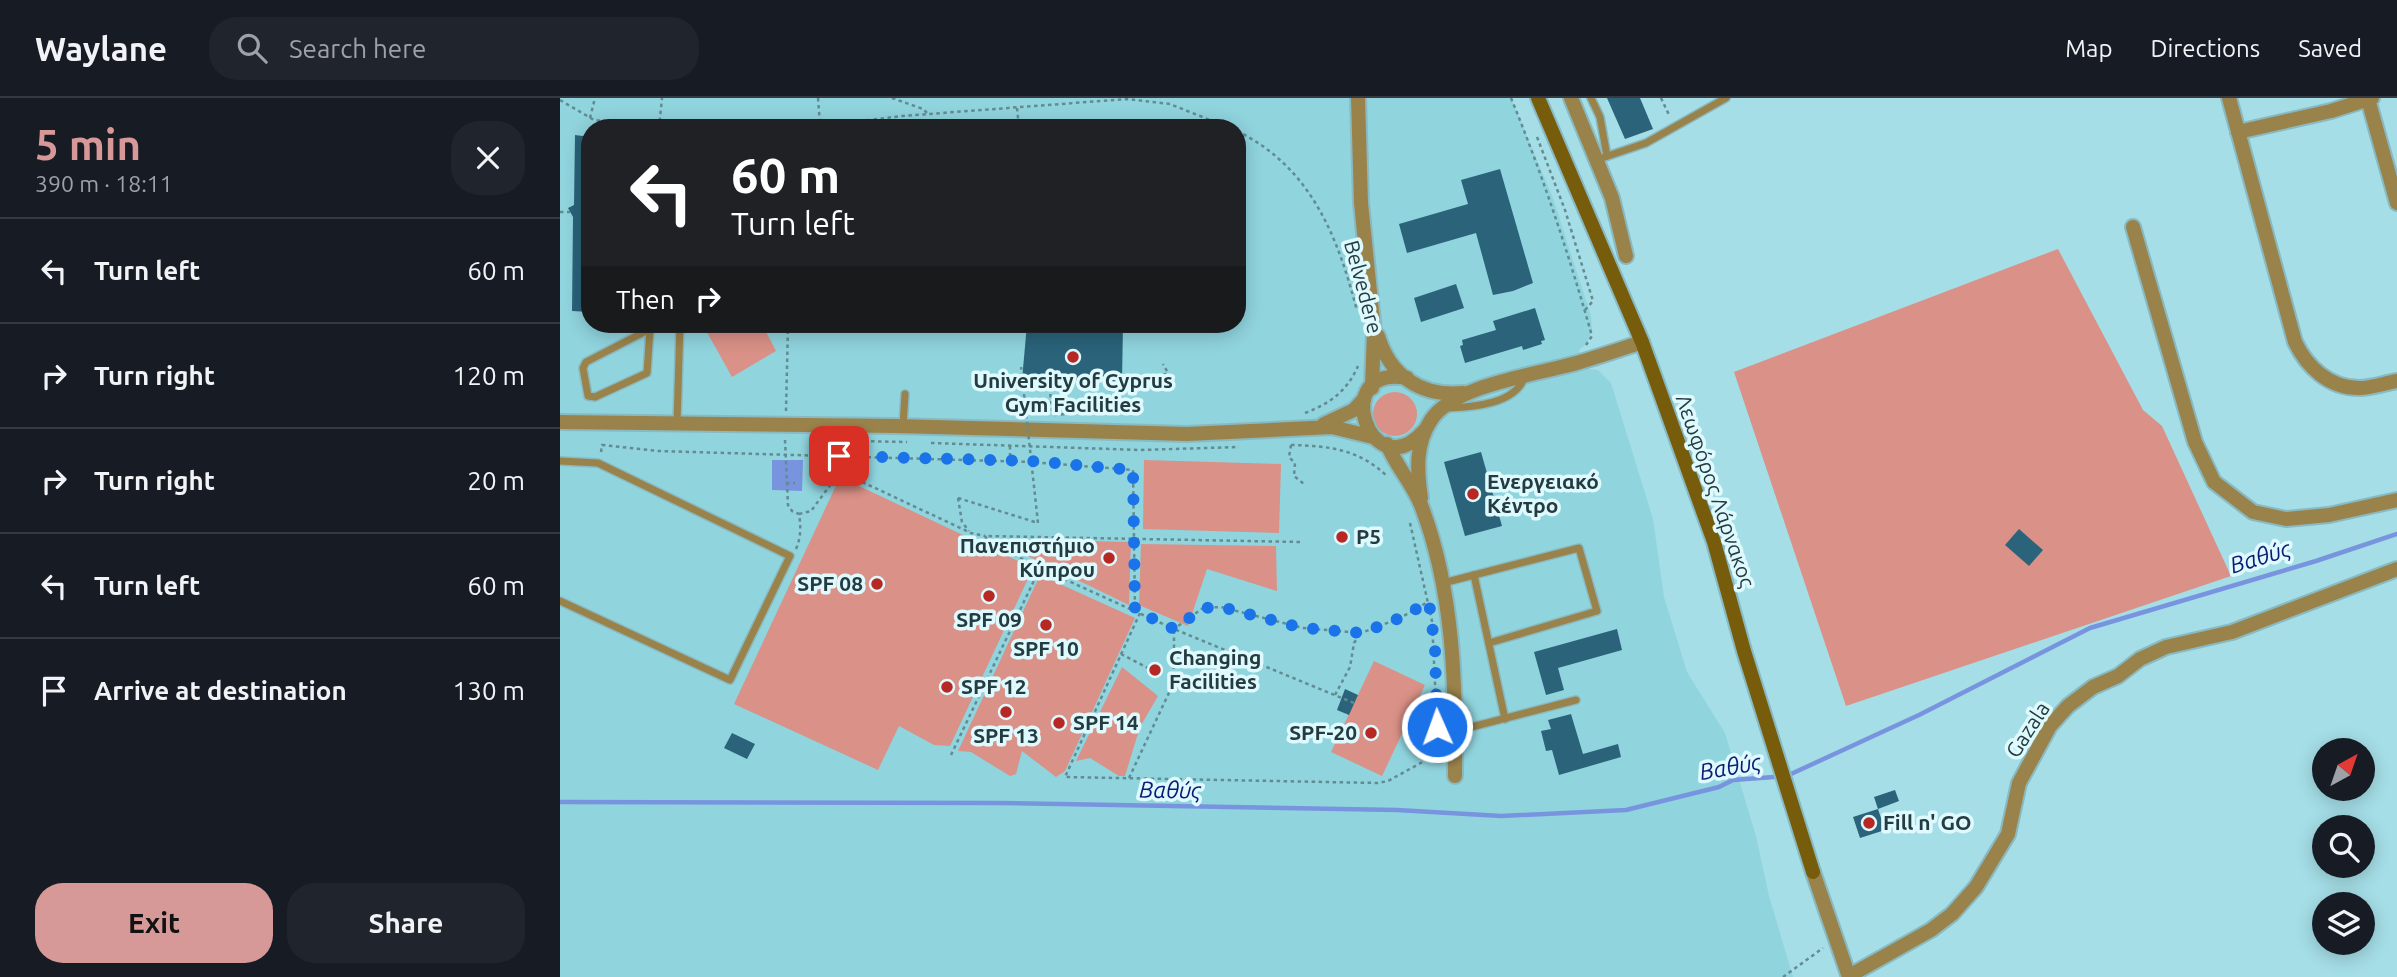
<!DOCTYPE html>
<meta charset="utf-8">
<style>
body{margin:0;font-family:Ubuntu,sans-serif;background:#20242c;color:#f1f3f6;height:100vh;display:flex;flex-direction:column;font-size:26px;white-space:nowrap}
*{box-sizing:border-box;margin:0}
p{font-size:23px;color:#9ea1a6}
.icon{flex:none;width:38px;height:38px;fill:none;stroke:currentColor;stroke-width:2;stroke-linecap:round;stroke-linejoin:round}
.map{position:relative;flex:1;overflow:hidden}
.details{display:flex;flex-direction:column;background:#171b24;width:560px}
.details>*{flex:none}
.top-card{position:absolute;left:21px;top:21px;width:665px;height:214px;border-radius:28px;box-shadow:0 4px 18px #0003;background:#202124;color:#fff;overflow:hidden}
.needle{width:46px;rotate:40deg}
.fabs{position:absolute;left:1752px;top:640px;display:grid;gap:14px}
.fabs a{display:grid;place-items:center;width:63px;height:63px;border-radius:50%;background:#171b24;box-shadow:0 4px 18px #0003;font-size:35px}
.pin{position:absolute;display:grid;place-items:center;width:60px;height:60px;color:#fff;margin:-30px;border-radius:14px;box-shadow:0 4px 10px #0006}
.me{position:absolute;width:77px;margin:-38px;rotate:358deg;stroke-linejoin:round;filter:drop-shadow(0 0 5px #0008)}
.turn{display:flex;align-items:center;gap:24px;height:147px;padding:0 35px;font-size:32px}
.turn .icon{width:91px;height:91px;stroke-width:2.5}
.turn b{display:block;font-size:49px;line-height:60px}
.then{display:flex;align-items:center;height:66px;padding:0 35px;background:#0003;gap:14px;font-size:26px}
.round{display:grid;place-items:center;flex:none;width:74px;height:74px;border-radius:28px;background:#20242c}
.headline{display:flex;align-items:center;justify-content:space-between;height:119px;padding:0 35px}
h1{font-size:42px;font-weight:600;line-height:52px;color:#d79898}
.cta{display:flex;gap:14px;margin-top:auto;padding:14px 35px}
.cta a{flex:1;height:80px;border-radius:28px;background:#d79898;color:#111;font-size:28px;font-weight:600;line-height:80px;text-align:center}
.cta a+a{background:#20242c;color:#f1f3f6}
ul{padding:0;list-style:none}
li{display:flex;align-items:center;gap:21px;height:105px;padding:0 35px;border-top:2px solid #363941}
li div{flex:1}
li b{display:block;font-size:26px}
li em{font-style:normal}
header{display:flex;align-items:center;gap:42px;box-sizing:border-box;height:98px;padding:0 35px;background:#171b24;border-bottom:2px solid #363941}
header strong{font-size:33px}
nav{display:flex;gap:38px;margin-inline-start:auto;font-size:24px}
.search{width:490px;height:63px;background:#20242c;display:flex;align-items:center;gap:18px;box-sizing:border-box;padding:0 24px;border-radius:28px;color:#9ea1a6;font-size:26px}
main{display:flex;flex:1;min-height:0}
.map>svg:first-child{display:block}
.built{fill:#90d4de;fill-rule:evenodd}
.green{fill:#da9187}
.water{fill:#7894df}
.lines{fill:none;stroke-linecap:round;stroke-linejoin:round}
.stream{stroke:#7894df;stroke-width:4.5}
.building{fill:#2a637a}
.service-casing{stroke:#89bac2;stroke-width:10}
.minor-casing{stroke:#89bac2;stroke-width:18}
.secondary-casing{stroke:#89bac2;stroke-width:18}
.path{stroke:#638b91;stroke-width:2.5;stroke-dasharray:3.5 3.5;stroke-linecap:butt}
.service{stroke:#9a834b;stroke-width:7}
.minor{stroke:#9a834b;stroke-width:14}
.secondary{stroke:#775c0c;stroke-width:14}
.path-bridge{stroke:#638b91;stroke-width:2.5;stroke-dasharray:3.5 3.5;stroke-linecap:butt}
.route{stroke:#1a73e8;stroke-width:12;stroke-dasharray:0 21.6}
.poi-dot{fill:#b72824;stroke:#defafe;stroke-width:2.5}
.labels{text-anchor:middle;stroke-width:7;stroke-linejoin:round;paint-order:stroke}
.street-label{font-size:21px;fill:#243b3f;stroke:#defafe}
.poi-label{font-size:21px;font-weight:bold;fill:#243b3f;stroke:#defafe;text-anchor:start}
.water-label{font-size:23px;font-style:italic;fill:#0e1b72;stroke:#defafe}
</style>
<header>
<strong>Waylane</strong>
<div class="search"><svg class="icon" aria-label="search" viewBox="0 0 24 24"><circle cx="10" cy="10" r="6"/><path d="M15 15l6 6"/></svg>Search here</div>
<nav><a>Map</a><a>Directions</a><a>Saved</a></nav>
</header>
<main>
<section class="details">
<div class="headline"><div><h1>5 min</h1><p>390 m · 18:11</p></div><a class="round"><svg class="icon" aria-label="close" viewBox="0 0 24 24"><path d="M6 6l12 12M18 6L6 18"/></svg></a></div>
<ul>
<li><svg class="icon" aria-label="left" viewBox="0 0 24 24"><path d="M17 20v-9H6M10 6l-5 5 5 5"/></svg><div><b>Turn left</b></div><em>60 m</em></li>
<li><svg class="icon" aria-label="right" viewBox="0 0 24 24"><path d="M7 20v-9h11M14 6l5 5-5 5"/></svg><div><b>Turn right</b></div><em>120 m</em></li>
<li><svg class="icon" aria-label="right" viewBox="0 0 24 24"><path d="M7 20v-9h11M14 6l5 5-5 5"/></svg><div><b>Turn right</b></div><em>20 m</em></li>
<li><svg class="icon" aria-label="left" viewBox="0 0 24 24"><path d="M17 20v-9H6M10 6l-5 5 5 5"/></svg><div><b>Turn left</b></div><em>60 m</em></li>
<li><svg class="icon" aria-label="arrive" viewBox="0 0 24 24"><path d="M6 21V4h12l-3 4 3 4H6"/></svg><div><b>Arrive at destination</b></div><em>130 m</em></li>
</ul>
<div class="cta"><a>Exit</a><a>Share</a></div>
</section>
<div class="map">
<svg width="1837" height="879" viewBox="0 0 1837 879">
<rect width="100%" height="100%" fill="#a5dee7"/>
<path class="built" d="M0,0H951L993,100L1031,218L1032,232L1027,245L1019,252L1022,270L1038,272L1051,285L1093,421L1104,499L1127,574L1165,635L1196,738L1209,798L1233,879H0ZM30,30H677V226H30Z"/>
<g class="green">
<path d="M1498,151L1583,312L1602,328L1671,478L1286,608L1174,274Z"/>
<path d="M145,226H202L216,253L172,279L143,227Z"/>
<circle cx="835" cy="316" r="22"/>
<path d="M584,362L721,366L719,435L583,431Z"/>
<path d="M280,379L473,470L390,648L374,647L339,628L318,672L174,606Z"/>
<path d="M433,441L571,444L569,507Z"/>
<path d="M581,446L716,448L717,493L647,471L628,528L579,507Z"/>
<path d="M480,477L575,520L505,673L496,679L462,653L456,676L450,678L411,654L398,653Z"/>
<path d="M814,563L865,587L822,678L771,654Z"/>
<path d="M562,569L598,598L580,629L565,678H559L530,660L516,663Z"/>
</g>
<path class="water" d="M212,362H243L242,393L212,392Z"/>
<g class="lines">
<g class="stream">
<path d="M1231,676L1359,617L1530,530L1756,463L1837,436"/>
<path d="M0,704L437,705L837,712L941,718L1066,712L1159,689L1173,682L1214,679"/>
</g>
</g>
<g class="building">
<path d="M1047,0H1080L1093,31L1065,41Z"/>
<path d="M15,37L30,39V214L12,213L13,119L8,110L14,107Z"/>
<path d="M940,71L973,185L953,193L933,197L916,135L847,155L839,126L908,106L901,82Z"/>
<path d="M896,186L904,210L861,224L854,200Z"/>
<path d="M975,210L985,242L981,243L982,246L963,252L962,248L905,265L900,248L903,247L902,242L936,232L933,223Z"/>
<path d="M467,226H563L562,283L462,282Z"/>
<path d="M921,354L942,428L905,438L884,364Z"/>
<path d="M1459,431L1483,452L1469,468L1445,447Z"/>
<path d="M1057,531L1062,552L998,570L1004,592L986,597L974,554Z"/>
<path d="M785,591L798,597L789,617L777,612Z"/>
<path d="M1011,616L1023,656L1058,646L1061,659L999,677L992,652L986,653L981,633L991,631L988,622Z"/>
<path d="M172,635L195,646L187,661L164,650Z"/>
<path d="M1335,692L1339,703L1318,711L1314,699Z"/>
<path d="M1318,711L1325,732L1300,740L1293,719Z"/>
</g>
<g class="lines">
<g class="service-casing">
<g id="service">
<path d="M1031,0L1040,19L1047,58"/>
<path d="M1036,62L1086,45L1166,0"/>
<path d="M90,231L87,275L35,299L28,298L23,270L26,264L90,231L94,226"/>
<path d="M888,310C914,309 956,306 965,278"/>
<path d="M117,325L120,226"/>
<path d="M343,328L345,296"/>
<path d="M0,363L38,365L230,458L170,582L0,503"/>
<path d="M914,477L945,621"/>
<path d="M883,485L1019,450L1037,513L929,545"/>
<path d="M896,633L1016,602"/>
<path d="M878,656L896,648"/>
</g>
</g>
<g class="minor-casing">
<g id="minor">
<path d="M798,0L801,105L814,233L812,290"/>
<path d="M1011,0L1052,100L1066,158"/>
<path d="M1669,0L1735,244C1747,269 1769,290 1799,290C1811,290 1825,285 1837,283"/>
<path d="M1808,1L1837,105"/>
<path d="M1678,34L1771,13L1812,0"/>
<path d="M1573,129L1635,344L1654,384L1693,414L1726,421L1769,417L1837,402"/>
<path d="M818,238C830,278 861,299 903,295"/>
<path d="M847,280C768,265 810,393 864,333"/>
<path d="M0,324L336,328L627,336L772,329L813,339"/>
<path d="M764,326L794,312L804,301"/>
<path d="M827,346C836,368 852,385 861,407C894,493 896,588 895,678"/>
<path d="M861,400C857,373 855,346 871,322C894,286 981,276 1020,264C1041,258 1061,251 1082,244"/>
<path d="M1253,774L1289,879"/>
<path d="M1289,878L1371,832L1392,816L1416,789L1448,736L1459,685L1490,628L1508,608L1533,589L1558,578L1580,561L1606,549L1672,534L1837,471"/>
</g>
</g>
<g class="secondary-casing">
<path id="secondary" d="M978,0L1082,244L1154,444L1184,553L1253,774"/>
</g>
<g class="path">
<path d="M258,0L260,26"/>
<path d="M332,0L363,11L369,17"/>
<path d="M951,0C983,78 1009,157 1032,238L1026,247"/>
<path d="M1101,0L1110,19"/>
<path d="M0,2L34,22L94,30"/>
<path d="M457,10L459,30"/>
<path d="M30,20L35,0"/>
<path d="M99,30L102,0"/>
<path d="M181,30L269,27L342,18L567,1L610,6L670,30"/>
<path d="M677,33C751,69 778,139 797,213"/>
<path d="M977,39L1005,112L1033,203L1025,212"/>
<path d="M0,114H10"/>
<path d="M490,282L491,317"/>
<path d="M550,283L551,315"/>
<path d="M571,290L608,275L603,266"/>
<path d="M226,313L228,226"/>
<path d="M745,315C771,305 787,293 798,268"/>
<path d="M494,317L529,314"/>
<path d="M225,342L228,407L232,413L239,416C241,429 241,439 236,451"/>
<path d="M297,343L347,344"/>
<path d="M371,345L580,352L679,349"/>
<path d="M731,347C770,348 798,351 827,378"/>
<path d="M731,347L729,359L735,365L734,378L744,386"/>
<path d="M450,348V362"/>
<path d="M41,354L42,347L98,353L471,364L573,372L575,512"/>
<path d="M226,385H235"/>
<path d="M398,400L402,424L409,433"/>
<path d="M239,416L251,413L277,378L283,375L411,435L425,438"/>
<path d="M850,425L872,523L878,646"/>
<path d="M740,444L425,438L428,443L480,470L614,531L643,510L661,509L743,530L801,535L840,520L868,504"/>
<path d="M580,515L505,679L818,685L828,683L868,661"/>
<path d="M561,556L588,570"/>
<path d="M775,597L790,569L794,545L801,535"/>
<path d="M391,657L480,470"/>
<path d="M569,680L614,584V531L794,605"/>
<path d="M1223,879L1263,850"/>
</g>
<use href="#service" class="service"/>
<use href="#minor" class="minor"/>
<use href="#secondary" class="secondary"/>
<path class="path-bridge" d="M398,400L478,425L461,269"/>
</g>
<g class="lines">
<path class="route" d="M279,358L471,363L573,372L575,512L614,531L643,510L661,509L743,530L802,535L840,520L869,504L875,550L877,629"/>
</g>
<g class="poi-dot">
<circle cx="513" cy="259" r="7"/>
<circle cx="913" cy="396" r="7"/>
<circle cx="782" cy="439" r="7"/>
<circle cx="549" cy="460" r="7"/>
<circle cx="317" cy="486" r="7"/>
<circle cx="429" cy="498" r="7"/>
<circle cx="486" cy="527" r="7"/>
<circle cx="595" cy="572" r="7"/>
<circle cx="387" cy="589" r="7"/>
<circle cx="446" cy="614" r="7"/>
<circle cx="499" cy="625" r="7"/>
<circle cx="811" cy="635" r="7"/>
<circle cx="1309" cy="725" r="7"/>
</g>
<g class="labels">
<g class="street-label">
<text transform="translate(803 189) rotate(75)" y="7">Belvedere</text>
<text transform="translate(1155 393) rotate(71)" y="7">Λεωφόρος Λάρνακος</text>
<text transform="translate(1468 632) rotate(-57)" y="7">Gazala</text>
</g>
<g class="poi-label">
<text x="513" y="290" text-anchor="middle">University of Cyprus<tspan x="513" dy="24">Gym Facilities</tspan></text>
<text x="927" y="391">Ενεργειακό<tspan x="927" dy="24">Κέντρο</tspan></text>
<text x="796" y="446">P5</text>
<text x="535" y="455" text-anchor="end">Πανεπιστήμιο<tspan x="535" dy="24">Κύπρου</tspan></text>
<text x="303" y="493" text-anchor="end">SPF 08</text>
<text x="429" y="529" text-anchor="middle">SPF 09</text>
<text x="486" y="558" text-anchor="middle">SPF 10</text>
<text x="609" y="567">Changing<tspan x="609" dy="24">Facilities</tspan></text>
<text x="401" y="596">SPF 12</text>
<text x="513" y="632">SPF 14</text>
<text x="797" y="642" text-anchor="end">SPF-20</text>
<text x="446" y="645" text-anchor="middle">SPF 13</text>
<text x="1323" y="732">Fill n' GO</text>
</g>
<g class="water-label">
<text transform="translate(1700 459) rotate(-17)" y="8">Βαθύς</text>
<text transform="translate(1170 669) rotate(-10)" y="8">Βαθύς</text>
<text transform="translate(610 692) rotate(1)" y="8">Βαθύς</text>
</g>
</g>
</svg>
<div class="fabs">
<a><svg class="needle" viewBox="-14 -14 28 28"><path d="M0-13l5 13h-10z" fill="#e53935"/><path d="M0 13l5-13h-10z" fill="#9ea1a6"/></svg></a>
<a><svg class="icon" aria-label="search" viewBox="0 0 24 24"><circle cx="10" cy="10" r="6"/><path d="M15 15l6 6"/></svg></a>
<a><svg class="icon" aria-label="layers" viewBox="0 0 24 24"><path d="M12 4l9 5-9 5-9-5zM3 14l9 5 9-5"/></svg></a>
</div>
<div class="pin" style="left:279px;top:358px;background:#d93025"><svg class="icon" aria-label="arrive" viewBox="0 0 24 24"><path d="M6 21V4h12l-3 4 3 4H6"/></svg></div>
<svg class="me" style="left:877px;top:629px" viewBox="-20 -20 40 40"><circle r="17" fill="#1a73e8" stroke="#fff" stroke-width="3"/><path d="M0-11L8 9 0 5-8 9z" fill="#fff"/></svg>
<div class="top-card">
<div class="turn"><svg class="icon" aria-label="left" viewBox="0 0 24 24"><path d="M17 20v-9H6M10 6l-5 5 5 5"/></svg><div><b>60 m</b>Turn left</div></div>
<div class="then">Then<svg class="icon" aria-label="right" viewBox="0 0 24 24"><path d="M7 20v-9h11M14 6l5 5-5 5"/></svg></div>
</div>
</div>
</main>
